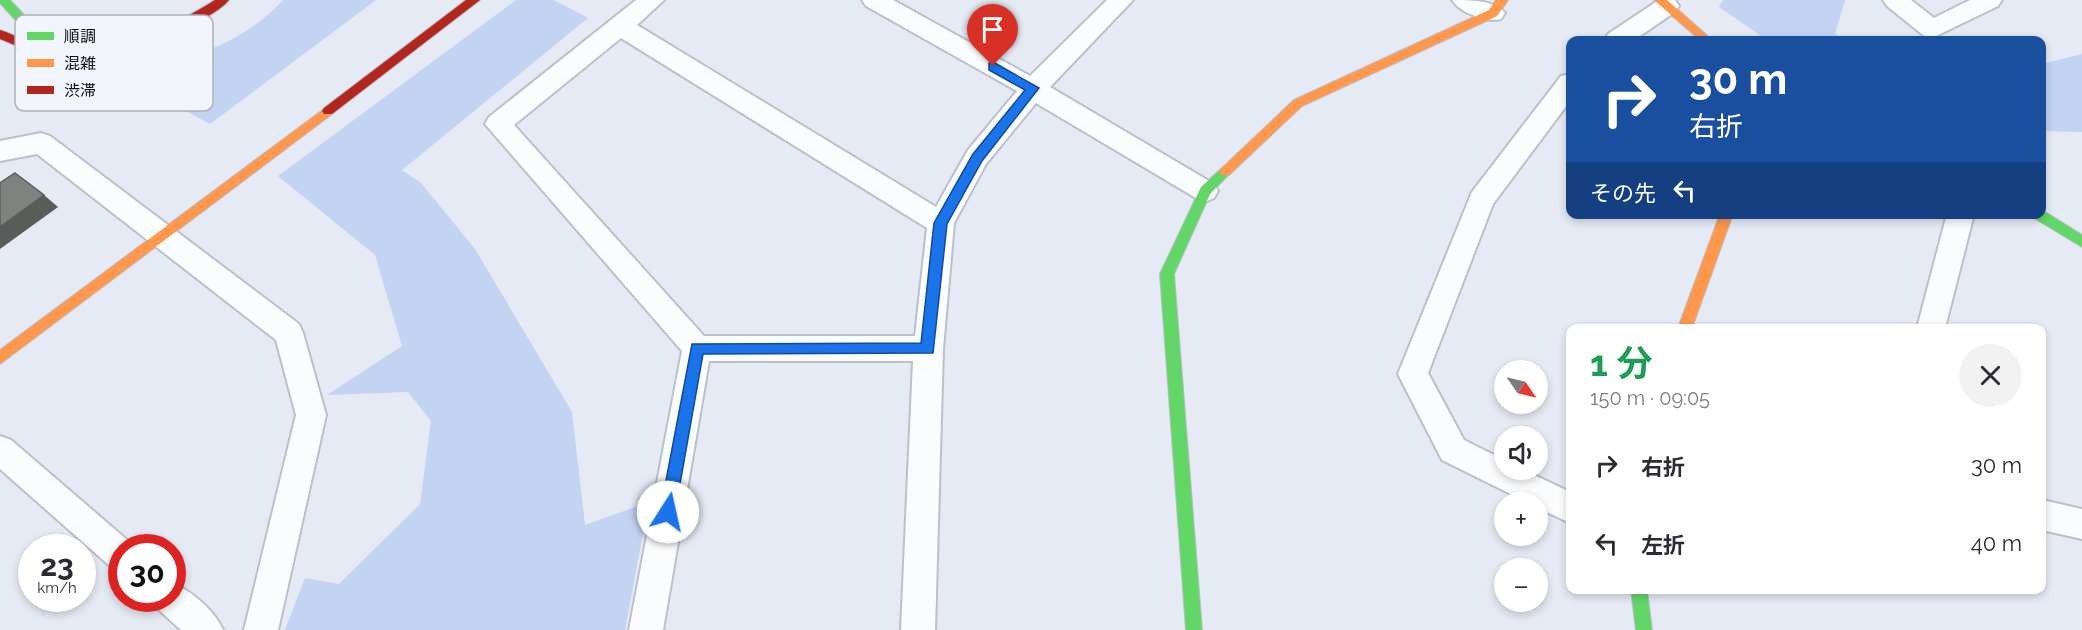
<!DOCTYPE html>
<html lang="ja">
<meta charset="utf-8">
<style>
body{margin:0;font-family:Raleway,"Noto Sans JP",sans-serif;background:#f2f2f3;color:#2b2b33;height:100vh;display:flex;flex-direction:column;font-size:22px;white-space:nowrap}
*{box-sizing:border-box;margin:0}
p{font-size:20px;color:#7c7c81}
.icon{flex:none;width:33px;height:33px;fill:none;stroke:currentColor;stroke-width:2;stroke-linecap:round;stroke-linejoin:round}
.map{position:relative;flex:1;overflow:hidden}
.sheet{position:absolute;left:1566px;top:324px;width:480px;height:270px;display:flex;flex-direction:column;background:#fff;border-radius:12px;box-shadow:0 3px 9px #0003}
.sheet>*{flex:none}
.guide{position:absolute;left:1566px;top:36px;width:480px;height:183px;border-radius:12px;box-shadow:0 3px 9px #0003;background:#1a4fa0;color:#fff;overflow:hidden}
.needle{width:39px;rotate:124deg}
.buttons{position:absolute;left:1494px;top:360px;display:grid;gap:12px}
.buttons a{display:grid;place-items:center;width:54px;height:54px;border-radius:50%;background:#fff;box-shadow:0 3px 9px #0003;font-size:30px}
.speed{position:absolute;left:18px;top:534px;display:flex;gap:12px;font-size:30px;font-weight:700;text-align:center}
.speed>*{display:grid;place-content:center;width:78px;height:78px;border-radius:50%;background:#fff;box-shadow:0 3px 9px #0003;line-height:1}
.speed small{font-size:15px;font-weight:400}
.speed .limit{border:9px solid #d22;background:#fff;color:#111}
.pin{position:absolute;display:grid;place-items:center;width:51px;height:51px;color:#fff;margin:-62px -26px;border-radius:50% 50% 50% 0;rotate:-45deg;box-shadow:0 0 6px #0007}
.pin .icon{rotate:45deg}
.me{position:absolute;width:66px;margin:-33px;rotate:10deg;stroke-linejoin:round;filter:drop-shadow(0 0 4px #0008)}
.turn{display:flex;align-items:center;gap:21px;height:126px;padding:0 24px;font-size:27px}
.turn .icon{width:78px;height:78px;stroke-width:2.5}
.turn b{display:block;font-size:42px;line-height:51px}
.then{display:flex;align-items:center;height:57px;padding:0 24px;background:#0003;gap:12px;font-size:22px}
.round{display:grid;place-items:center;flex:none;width:63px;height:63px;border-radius:32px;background:#f2f2f3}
.head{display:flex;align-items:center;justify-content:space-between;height:102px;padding:0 24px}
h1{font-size:36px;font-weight:700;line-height:45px;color:#1e9e55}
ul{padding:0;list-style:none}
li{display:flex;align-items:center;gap:18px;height:78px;padding:0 24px}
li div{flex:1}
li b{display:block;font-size:22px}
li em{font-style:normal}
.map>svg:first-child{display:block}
.green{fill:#c3d3f2}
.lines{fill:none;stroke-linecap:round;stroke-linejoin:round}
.street-casing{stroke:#bbc0ca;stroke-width:4}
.fast-casing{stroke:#bbc0ca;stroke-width:2}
.slow-casing{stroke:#bbc0ca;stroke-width:2}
.jam-casing{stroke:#bbc0ca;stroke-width:2}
.street{fill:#fbfcfd;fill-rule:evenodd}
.fast{fill:#63d668;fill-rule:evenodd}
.slow{fill:#ff974d;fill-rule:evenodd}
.jam{fill:#b3261e;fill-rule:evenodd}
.shaded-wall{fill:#595c59}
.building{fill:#7f837f;stroke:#595c59;stroke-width:1.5}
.route{fill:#1a73e8;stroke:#114b97;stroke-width:1.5}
.key{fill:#f2f5fb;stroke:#adb1b8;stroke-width:1.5}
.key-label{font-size:16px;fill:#0c111b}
</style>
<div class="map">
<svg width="2082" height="630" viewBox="0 0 2082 630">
<rect width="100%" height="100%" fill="#e5eaf4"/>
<g class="green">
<path d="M283,0H376L210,124L166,100L136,95L91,104L59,101L34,88C120,69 219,70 283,0Z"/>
<path d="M516,0H554L588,18L402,170L421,183L475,249L572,412L585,525L649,502L625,630H285L305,578L339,584L420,504L431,421L408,392L327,395L402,346L375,255L278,176Z"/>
<path d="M1723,0H1845L1835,34L1850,40H1767L1719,7Z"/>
<path d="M2082,54V132L2042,131V64Z"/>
</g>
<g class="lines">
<g class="street-casing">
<g id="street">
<path d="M636,0H664L637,25L936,207L968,150L1017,91L866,6L862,0H893L1030,76L1107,0H1133L1050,87L1214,184L1218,191L1214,198L1205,202L1196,198L1036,103L986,164L954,223L943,349L935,630H901L913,361H709L663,630H629L682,351L485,124L489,117ZM621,38L927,228L915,336H704L514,125Z"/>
<path d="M1452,0C1470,0 1495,0 1505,13L1501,19C1488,23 1460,13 1452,0Z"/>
<path d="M1659,0H1675L1679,6L1675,12L1634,40H1605L1608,34Z"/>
<path d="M1883,0H1911L1934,18L1970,0H2002L1998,6L1932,38L1923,35L1887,6Z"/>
<path d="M1570,74V101L1493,204L1428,373L1464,440L1504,460V470H1524L1570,492V523L1538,508V502H1527L1442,460L1398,374L1472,192L1561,76Z"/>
<path d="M41,133L50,136L299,324L303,333L326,415L278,630H244L296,415L276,340L37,154L0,161V141Z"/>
<path d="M1947,214H1974L1945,328H1917Z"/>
<path d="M0,436L11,440L133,545L134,548H122V571L111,567L0,469Z"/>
<path d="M2042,500L2082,509V539L2042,530Z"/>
<path d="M172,583C192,591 215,611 223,630H181L158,609L154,598H172Z"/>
</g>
</g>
<g class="fast-casing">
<g id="fast">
<path d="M0,0H10L28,19L56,30V36H48L20,25L0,3Z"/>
<path d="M1225,167L1231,172L1210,194L1174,274L1202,630H1186L1160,274L1201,187L1221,169Z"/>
<path d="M2042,210L2082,235V247L2034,218L2033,214H2042Z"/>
<path d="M1631,590H1647L1652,630H1636Z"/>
</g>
</g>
<g class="slow-casing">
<g id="slow">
<path d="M1496,0H1508L1497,16L1302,106L1229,175H1221L1219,172L1221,169L1294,100L1489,10Z"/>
<path d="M1654,0H1667L1712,40H1700Z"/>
<path d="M328,106L332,108L334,111L332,114L0,364V350Z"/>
<path d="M1720,214H1733L1692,328H1678Z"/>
</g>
</g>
<g class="jam-casing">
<g id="jam">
<path d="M215,0H229C218,13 197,22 182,29C140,49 94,64 48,56C31,53 15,45 0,39V30C16,35 31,45 48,48C108,58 165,31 215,0Z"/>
<path d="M466,0H480L332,114H324L322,111L324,108Z"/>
</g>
</g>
<use href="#street" class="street"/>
<use href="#fast" class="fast"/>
<use href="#slow" class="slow"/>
<use href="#jam" class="jam"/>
</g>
<path class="shaded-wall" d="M44,195L58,207L0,249V227Z"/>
<path class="building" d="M15,173L44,195L0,227V183Z"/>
<path class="route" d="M993,62L1039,88L982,161L947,224L933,353L703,354L675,512L673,517H662L660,512L692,344L921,343L934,223L973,154L1025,90L989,70V63Z"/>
<rect x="15" y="15" width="198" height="96" rx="9" class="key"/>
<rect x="27" y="32" width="27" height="8" fill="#63d668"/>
<rect x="27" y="59" width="27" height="8" fill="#ff974d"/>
<rect x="27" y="86" width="27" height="8" fill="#b3261e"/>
<g class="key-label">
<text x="64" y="42">順調</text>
<text x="64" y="69">混雑</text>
<text x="64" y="96">渋滞</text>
</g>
</svg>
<div class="buttons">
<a><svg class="needle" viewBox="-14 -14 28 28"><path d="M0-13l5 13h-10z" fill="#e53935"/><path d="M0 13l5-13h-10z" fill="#7c7c81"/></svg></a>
<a><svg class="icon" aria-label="sound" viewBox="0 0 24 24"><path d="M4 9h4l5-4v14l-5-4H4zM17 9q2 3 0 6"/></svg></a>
<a>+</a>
<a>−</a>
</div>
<div class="speed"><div>23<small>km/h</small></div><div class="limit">30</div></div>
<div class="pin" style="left:993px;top:66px;background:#d93025"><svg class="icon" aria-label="arrive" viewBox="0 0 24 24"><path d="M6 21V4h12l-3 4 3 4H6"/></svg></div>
<svg class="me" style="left:668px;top:512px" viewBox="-20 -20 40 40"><circle r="19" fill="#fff"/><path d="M0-13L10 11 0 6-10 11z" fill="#1a73e8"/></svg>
<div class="guide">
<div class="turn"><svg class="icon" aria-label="right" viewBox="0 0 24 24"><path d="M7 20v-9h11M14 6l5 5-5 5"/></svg><div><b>30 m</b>右折</div></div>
<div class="then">その先<svg class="icon" aria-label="left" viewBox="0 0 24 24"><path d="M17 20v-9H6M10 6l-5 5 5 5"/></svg></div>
</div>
<section class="sheet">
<div class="head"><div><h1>1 分</h1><p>150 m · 09:05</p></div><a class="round"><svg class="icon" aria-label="close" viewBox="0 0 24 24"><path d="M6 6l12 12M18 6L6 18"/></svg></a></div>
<ul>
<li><svg class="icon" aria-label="right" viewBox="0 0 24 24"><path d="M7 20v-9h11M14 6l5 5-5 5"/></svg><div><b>右折</b></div><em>30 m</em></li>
<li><svg class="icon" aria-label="left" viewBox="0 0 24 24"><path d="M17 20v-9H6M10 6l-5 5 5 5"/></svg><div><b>左折</b></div><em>40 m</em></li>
</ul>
</section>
</div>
